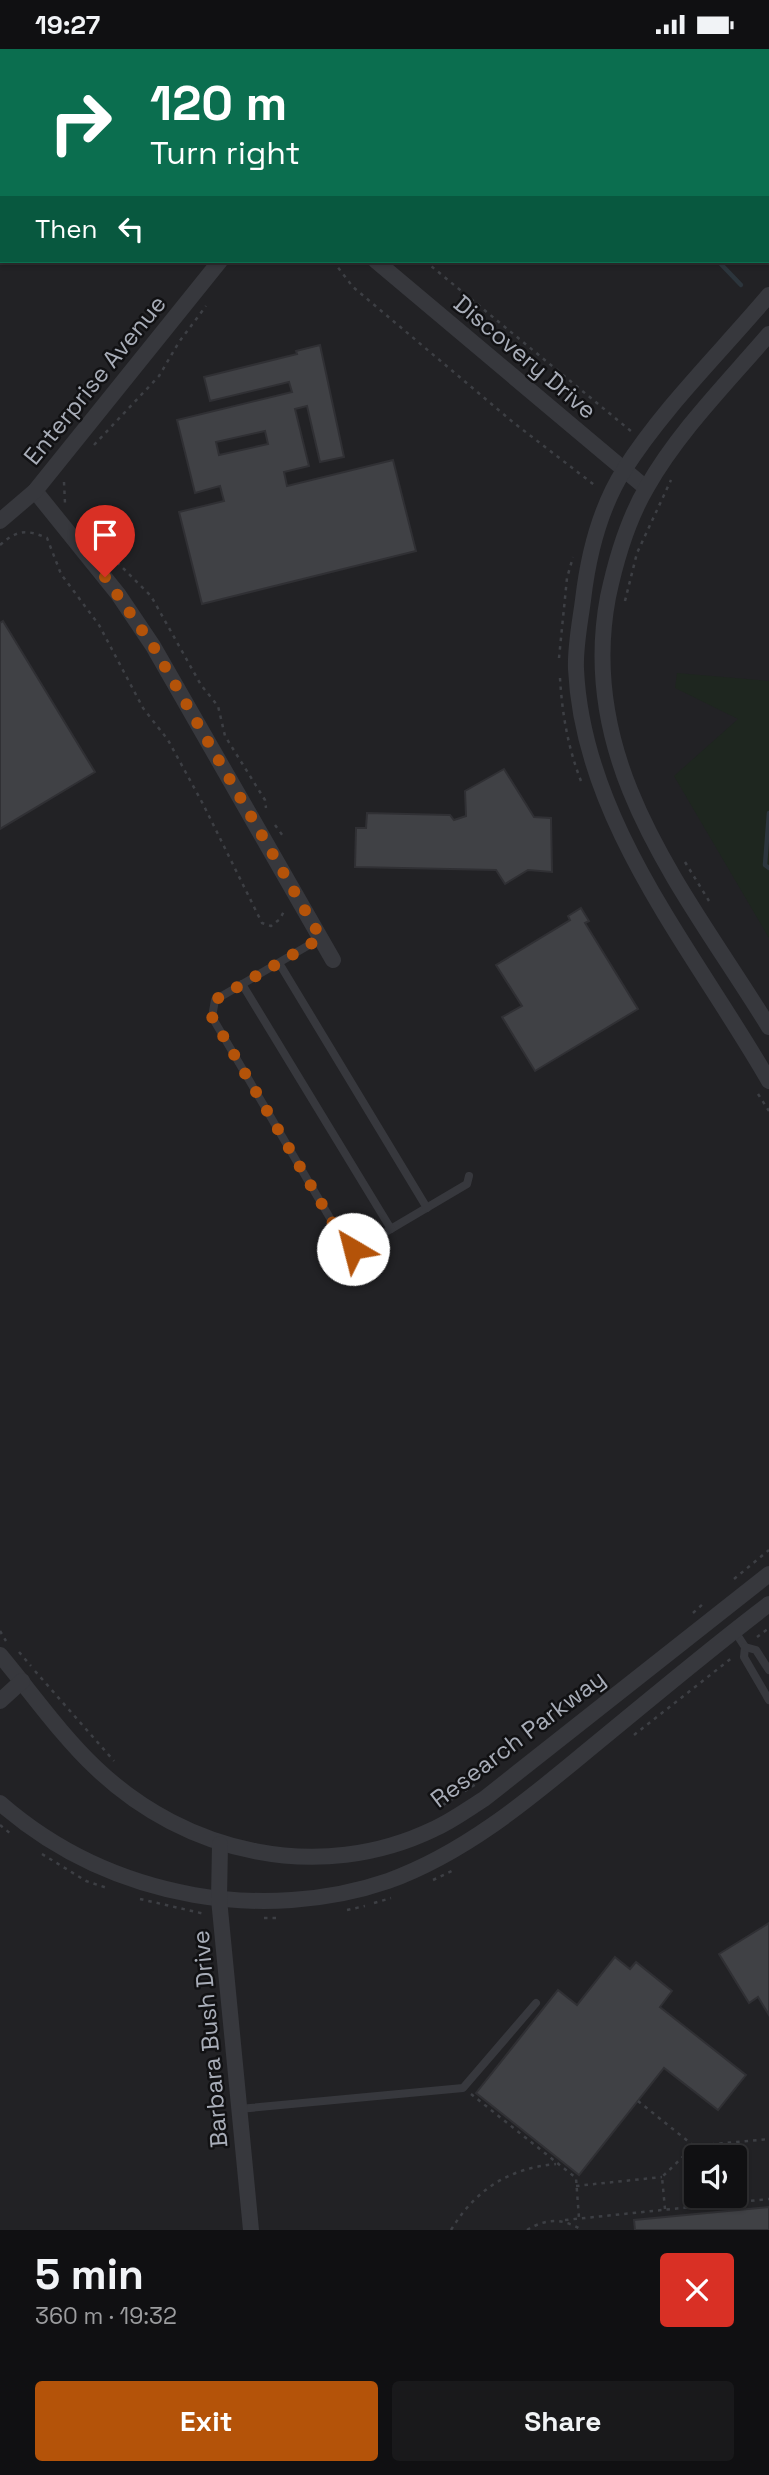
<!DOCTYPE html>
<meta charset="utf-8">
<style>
body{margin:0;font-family:"Space Grotesk",sans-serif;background:#19191b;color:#f1f3f6;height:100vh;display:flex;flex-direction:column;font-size:26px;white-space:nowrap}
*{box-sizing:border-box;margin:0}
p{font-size:23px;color:#9c9d9f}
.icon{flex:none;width:38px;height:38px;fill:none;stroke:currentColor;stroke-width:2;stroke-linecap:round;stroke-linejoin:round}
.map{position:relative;height:2181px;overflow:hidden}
.sheet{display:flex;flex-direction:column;background:#101012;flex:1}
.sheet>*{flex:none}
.guide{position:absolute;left:0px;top:0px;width:770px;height:214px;box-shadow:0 2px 5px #0004,0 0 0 2px #303032;background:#0b6e4f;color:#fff;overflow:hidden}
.buttons{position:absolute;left:684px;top:2096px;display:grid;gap:14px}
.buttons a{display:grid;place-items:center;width:63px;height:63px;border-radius:7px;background:#101012;box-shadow:0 2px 5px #0004,0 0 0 2px #303032;font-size:35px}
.pin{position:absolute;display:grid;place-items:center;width:60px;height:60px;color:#fff;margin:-72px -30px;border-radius:50% 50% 50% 0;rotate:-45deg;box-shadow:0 0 7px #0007}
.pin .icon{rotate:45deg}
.me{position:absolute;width:77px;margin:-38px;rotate:323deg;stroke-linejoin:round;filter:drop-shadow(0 0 5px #0008)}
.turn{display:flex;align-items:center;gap:24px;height:147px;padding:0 35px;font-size:32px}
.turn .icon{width:91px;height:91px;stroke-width:2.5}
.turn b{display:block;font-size:49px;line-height:60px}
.then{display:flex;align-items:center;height:66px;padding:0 35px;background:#0003;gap:14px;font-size:26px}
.round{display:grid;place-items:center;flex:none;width:74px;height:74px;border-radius:7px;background:#19191b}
.overview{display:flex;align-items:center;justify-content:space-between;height:119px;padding:0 35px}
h1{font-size:42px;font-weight:800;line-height:52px}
.primary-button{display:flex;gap:14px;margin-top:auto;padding:14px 35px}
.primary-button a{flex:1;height:80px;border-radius:7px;background:#b45309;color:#fff;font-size:28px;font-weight:800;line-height:80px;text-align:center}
.primary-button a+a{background:#19191b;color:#f1f3f6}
.status{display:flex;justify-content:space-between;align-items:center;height:49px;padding:0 35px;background:#101012;direction:ltr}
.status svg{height:19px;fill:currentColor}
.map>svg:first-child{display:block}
.built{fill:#222225;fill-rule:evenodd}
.green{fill:#1e261f}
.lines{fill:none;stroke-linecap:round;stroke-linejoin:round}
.stream{stroke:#2c353c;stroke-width:4.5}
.building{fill:#404145;stroke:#303034;stroke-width:2;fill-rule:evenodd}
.path{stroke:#3d3f44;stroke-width:2.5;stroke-dasharray:3.5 5;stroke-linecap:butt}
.service{stroke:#37383d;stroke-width:8}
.minor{stroke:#37383d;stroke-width:16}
.route{stroke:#b45309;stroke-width:12;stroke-dasharray:0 21.6}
.labels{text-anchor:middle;stroke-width:5;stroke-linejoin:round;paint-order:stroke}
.street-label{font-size:24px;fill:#a8adb8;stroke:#111113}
</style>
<div class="status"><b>19:27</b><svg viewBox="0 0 49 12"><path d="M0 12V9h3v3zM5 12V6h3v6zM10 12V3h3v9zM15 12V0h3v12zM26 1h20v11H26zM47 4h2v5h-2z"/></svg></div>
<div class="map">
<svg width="769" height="2181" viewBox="0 0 769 2181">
<rect width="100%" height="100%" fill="#161618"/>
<path class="built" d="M0,0H769V2181H0ZM2,2H768V212H2ZM696,2109H735V2147H696Z"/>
<path class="green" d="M677,624L769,632V889L674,727L738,670L675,639Z"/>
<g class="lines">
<g class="stream">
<path d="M547,0V2"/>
<path d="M718,212L741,236"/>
<path d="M769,764L765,816L769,819"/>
</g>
</g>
<g class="building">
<path d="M1,61H2V180L0,178Z"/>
<path d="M320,296L344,408L320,413L307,357L295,360L309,417L284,423L287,437L393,411L416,502L202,555L179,463L224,452L220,437L195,444L177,371L292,343L289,333L210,352L204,328L297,305L296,302ZM265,382L268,395L219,406L216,393Z"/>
<path d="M3,572L95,723L0,780V574Z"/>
<path d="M504,720L534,768L551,769L552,823L528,821L505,835L496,821L355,818L356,779H366L367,764L450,766L454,771L466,767L465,742Z"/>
<path d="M581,859L589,872L585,874L638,960L535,1022L502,968L522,957L496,916L570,871L568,867Z"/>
<path d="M769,1874V1966L758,1948L749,1954L719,1905Z"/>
<path d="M615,1908L630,1920L636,1913L672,1942L660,1958L746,2026L718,2061L664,2019L579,2126L476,2044L558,1941L577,1956Z"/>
<path d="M769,2158V2181H635L634,2171Z"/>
</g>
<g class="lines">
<g class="path">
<path d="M82,0L84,2"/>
<path d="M171,0L174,2"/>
<path d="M763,0L765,2"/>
<path d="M389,2L391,0"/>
<path d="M768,6L769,7"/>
<path d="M333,212L353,238L514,374L597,438"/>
<path d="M425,212L632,383"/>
<path d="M94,396L159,327L179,293L206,257"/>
<path d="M64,433L65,454"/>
<path d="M0,496C17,481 26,480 47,489L61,525L99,576L143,659L168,691L203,755L262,874L271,877L280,870L285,860"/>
<path d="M105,501L151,547L201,636L218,657L225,687L265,751L266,759"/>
<path d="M625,552L637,504L671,431"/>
<path d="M559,609L567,529L573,508"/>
<path d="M560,629C562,664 568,699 581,732"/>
<path d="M275,776L283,787"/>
<path d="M685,813L709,852"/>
<path d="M758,1045L769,1062"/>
<path d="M734,1530L769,1501"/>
<path d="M693,1564L704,1554"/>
<path d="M0,1582L6,1592"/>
<path d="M757,1588L769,1579"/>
<path d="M19,1603L31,1617"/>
<path d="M35,1622L114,1712"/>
<path d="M634,1686L733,1608"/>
<path d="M443,1756L476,1735"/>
<path d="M0,1776L11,1785"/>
<path d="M42,1805L86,1832L107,1839"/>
<path d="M433,1831L452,1822"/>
<path d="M140,1850L205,1865"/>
<path d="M374,1854L391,1849"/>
<path d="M347,1861L365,1857"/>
<path d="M264,1869H278"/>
<path d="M471,2045L576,2129L579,2169"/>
<path d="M638,2052L694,2097"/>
<path d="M576,2137L662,2128"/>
<path d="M665,2160L662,2128L694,2097L769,2090"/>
<path d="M565,2171L769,2150"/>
<path d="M451,2181C475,2141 509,2119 556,2115"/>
<path d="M527,2181C547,2169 562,2169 582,2181"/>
</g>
<g class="service">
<path d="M321,889L215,951L212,968L347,1198L362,1197L467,1135L469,1127"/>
<path d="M279,914L427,1159"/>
<path d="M242,935L391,1180"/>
<path d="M734,1581L745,1598L744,1608L769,1651"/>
<path d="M745,1598L756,1601L769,1621"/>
<path d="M239,2060L463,2039L536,1954"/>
</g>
<g class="minor">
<path d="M121,0L123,2"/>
<path d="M376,212L646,439"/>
<path d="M769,246C721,303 664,358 624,421C600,459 588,508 583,551C580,574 575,598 576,620C583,773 695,903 769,1032"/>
<path d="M769,285C727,334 679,382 647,438C627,472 616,510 608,548C576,717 686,843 769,978"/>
<path d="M35,442L118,545L153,597L333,911"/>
<path d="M0,472L35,442L220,212"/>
<path d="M0,1606C31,1643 61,1686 96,1719C186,1805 320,1835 434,1780C452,1772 468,1760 484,1750L769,1525"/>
<path d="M0,1652L22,1632"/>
<path d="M0,1754C55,1802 122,1833 194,1846C257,1857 327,1853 388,1832C463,1805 527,1752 587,1702C647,1653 707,1602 769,1555"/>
<path d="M220,1795L219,1850L251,2181"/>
</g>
</g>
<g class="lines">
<path class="route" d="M105,528L153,597L321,889L215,951L212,968L347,1198L353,1200"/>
</g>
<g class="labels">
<g class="street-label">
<text transform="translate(525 308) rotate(40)" y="8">Discovery Drive</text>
<text transform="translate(95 331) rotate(-51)" y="8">Enterprise Avenue</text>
<text transform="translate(518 1690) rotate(-37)" y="8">Research Parkway</text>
<text transform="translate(210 1990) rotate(-95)" y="8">Barbara Bush Drive</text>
</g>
</g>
</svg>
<div class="buttons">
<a><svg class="icon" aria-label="sound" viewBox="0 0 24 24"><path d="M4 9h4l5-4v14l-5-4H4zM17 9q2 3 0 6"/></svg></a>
</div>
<div class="pin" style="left:105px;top:528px;background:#d93025"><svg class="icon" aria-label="arrive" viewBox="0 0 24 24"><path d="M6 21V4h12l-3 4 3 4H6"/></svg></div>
<svg class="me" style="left:353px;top:1200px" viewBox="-20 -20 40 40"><circle r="19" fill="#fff"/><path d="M0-13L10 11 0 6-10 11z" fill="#b45309"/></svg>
<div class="guide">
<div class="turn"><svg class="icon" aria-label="right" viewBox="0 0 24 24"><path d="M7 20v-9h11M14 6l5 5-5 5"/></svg><div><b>120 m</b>Turn right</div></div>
<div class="then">Then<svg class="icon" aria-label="left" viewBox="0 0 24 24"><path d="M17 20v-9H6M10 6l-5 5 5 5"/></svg></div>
</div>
</div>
<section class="sheet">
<div class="overview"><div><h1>5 min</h1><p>360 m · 19:32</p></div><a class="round" style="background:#d93025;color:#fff"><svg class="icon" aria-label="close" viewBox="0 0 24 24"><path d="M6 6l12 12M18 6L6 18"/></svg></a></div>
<div class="primary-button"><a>Exit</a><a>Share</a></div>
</section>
